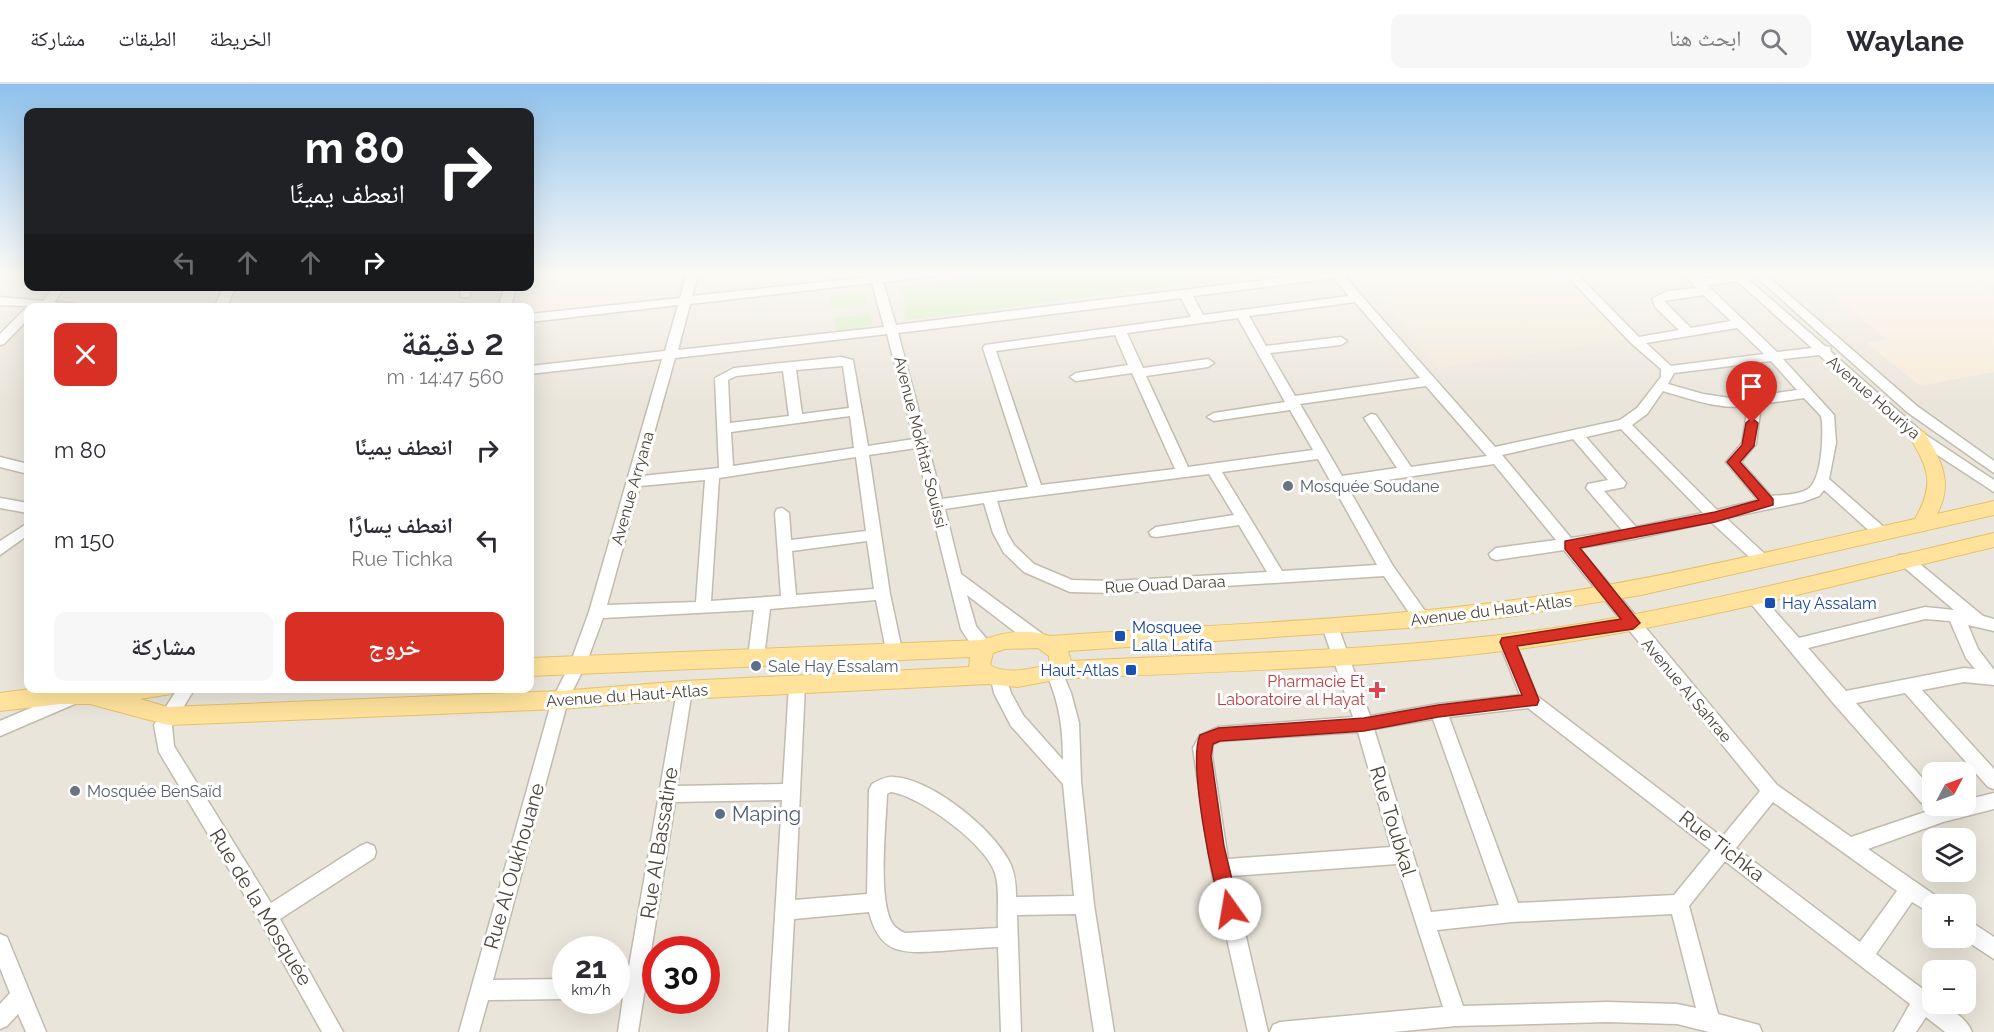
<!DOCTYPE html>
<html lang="ar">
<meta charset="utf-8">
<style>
body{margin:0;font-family:Raleway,"Noto Naskh Arabic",sans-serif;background:#f7f7f7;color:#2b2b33;direction:rtl;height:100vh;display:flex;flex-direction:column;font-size:22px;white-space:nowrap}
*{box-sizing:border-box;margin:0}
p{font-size:20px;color:#7c7c81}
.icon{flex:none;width:33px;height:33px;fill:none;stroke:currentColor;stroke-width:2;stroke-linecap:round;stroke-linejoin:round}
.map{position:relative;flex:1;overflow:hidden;direction:ltr}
.sheet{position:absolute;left:24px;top:219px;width:510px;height:390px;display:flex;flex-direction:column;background:#fff;border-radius:12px;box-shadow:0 6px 24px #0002;direction:rtl}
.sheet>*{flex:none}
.top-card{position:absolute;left:24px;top:24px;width:510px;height:183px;border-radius:12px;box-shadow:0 6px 24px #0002;direction:rtl;background:#202124;color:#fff;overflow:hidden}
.needle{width:39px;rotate:49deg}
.fabs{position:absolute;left:1922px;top:678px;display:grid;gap:12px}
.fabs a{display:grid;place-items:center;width:54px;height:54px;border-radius:12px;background:#fff;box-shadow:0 6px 24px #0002;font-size:30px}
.speed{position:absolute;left:552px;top:852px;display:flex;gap:12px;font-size:30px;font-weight:700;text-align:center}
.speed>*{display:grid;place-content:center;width:78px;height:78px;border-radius:50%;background:#fff;box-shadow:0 6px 24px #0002;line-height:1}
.speed small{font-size:15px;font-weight:400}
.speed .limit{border:9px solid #d22;background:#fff;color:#111}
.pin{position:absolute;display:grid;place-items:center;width:51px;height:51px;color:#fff;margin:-62px -26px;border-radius:50% 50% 50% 0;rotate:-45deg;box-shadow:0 0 6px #0007}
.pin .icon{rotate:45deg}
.me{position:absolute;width:66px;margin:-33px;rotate:347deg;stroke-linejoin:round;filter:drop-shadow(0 0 4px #0008)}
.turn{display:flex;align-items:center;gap:21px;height:126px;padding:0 30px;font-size:27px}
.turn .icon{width:78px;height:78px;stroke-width:2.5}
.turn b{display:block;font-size:42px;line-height:51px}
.lanes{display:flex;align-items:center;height:57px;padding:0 30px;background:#0003;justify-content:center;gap:30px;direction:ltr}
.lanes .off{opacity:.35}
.round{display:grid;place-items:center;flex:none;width:63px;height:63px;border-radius:12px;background:#f7f7f7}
.overview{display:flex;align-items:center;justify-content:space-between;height:102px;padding:0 30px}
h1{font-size:36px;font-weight:600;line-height:45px}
.primary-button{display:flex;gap:12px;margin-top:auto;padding:12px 30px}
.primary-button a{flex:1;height:69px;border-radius:12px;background:#d93025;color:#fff;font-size:24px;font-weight:600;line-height:69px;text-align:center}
.primary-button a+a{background:#f7f7f7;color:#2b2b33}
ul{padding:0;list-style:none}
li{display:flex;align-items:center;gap:18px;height:90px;padding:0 30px}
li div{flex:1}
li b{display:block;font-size:22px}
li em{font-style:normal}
header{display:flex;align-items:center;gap:36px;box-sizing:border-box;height:84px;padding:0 30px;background:#fff;border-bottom:2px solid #e1e1e2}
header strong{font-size:28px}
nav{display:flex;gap:33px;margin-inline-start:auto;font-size:21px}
.search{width:420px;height:54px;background:#f7f7f7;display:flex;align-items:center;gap:15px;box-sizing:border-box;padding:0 21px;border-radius:12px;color:#7c7c81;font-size:22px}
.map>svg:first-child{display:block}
.residential{fill:#eae5da;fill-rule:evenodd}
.commercial{fill:#f7ead8}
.education{fill:#efe8d6}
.green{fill:#d2eab5}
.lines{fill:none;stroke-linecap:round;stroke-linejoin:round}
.minor-casing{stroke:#c2bbae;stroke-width:3}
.major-casing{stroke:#e6c16a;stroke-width:2}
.minor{fill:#fff;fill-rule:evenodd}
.major{fill:#ffe39c;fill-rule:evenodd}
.route{fill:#d93025;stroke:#8d1f18;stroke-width:1.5}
.worship-dot{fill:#6b7280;stroke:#fff;stroke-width:2}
.transit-dot{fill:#1a4fb4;stroke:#fff;stroke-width:2}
.service-dot{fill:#5c6f8a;stroke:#fff;stroke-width:2}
.health-dot{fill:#e0444e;stroke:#fff;stroke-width:2}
.labels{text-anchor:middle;stroke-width:6;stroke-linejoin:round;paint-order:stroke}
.street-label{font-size:16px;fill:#4b4439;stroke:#fff}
.worship-label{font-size:16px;fill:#5b616d;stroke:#fff;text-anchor:start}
.transit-label{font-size:16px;fill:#164399;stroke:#fff;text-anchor:start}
.service-label{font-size:16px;fill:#4e5e75;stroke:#fff;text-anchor:start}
.health-label{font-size:16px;fill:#be3a42;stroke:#fff;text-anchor:end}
.near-service-label{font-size:20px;fill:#4e5e75;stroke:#fff;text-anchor:start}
.near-street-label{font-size:20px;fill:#4b4439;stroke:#fff}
</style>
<header>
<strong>Waylane</strong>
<div class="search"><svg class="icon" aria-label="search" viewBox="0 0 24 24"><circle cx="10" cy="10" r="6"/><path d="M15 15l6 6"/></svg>ابحث هنا</div>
<nav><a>الخريطة</a><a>الطبقات</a><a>مشاركة</a></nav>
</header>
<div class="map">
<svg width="1994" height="948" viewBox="0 0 1994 948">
<rect width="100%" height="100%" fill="#f6f3ec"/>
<path class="residential" d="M0,189H28V202H530V189H1994V948H0ZM28,224H530V604H28ZM1932,688H1965V722H1932ZM1932,754H1965V788H1932ZM1932,820H1965V854H1932ZM566,866H616V916H566ZM656,866H706V916H656ZM1932,886H1965V920H1932Z"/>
<path class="commercial" d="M1806,189H1966L1994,210V288L1921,302L1866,259L1886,255Z"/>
<g class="education">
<path d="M531,189H678L673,212L530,229V224L518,223L526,203L530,202Z"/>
<path d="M1386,189H1564L1628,255L1438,284L1363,192Z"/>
</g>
<g class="green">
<path d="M1010,189H1280L907,236L901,202Z"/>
<path d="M865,209L868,220L832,224L830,213Z"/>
<path d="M870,230L873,241L837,246L834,234Z"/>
</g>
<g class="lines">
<g class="minor-casing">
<g id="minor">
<path d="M687,189H699L692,212L870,193L869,189H881V191L940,189L934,192L883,198L896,241L1321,189H1352L1345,193L1495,363L1620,336L1637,324L1661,293V285L1632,260L1564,189H1576L1639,253L1679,246L1656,224L1652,215L1667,207L1697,204L1682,189H1694L1701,195L1741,189L1825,262L1830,263L1831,268L1923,349L1994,396V408L1913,355L1819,271L1783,275L1834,331L1836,359L1829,395L1886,445L1888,449L1886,453H1876L1824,406L1819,412L1803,418L1726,434L1767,472L1770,476L1767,480H1757L1711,438L1634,455L1579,464L1777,701L1851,753L1931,726L1926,724L1834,620L1748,516L1745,512L1748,508H1758L1799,554L1925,523L1954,526L1899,479L1896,475L1899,471H1909L1983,532L1994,535V547L1968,541L1978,565L1994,586V601L1964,598L1922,606L1994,685V705L1988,703L1905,609L1856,619L1932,705V722H1965V716L1994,709V725L1943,738L1868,765L1939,814L1941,820H1932V830L1912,818L1876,870L1932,912V920C1946,920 1967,934 1972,948H1945L1926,933L1916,948H1894L1910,920L1725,777L1689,822L1718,930L1759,941L1762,948H1709L1677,940L1607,938L1456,942L1393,948H1270L1273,941L1280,938L1443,923L1397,780L1232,792L1268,948H1248L1211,784L1193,664L1200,651L1218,643L1353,633L1322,542L1324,538H1336L1338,542L1370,632L1438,620L1520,611L1499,558L1501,553L1507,552L1513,553L1515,558L1537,612L1722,753L1760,707L1564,466L1496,476L1491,474L1489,470L1496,464L1556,456L1494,380L1347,402L1393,482L1428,531L1430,535L1428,539H1416L1384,492L1114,509L1070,508L1024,488L1004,469L993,449L984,419L945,425L961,490L1044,551L1046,556L1044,561L1038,562L1032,561L967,511L976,542L993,563L991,568C978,572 967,555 961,545L916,364L869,371L890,510L902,566L900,571L894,573L888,571L886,566L876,516L770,525L764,573L762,578L756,580L750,578L748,573L754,526L603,534L586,580L568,616L493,896L566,895V915L488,916L479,948H459L552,616L570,580L589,528L662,275L530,290V282L665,267L678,221L530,238V230L680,214ZM1334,194L1349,212L1203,231L1193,212ZM1737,197L1812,264L1777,268L1707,201ZM872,199L884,243L678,266L690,220ZM1703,211L1731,237L1691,244L1664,217ZM1181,214L1191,233L985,261L983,264L1028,403L942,415L898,249ZM1355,218L1420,294L1295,312L1270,269L1341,261L1347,257L1341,253L1266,262L1249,232ZM1238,234L1285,318L1214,329L1207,333L1214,337L1290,326L1313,366L1188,383L1146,292L1208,283L1214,279L1208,275L1143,284L1127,249ZM1737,244L1764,270L1671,282L1646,259ZM887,250L914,355L868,362L853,276L841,273L734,284L715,294L719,384L642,392L675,274ZM1115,251L1128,281L1076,289L1070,293L1076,297L1132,289L1175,385L1041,401L996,267ZM1771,277L1797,306L1737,315L1703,310L1668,300L1674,289ZM843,282L849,324L802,330L796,286ZM783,287L789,332L730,339L728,296L736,292ZM1426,302L1487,372L1411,383L1376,331L1371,330L1364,334L1397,384L1342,392L1300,320ZM1663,307C1690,315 1720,326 1748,322L1742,359L1726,378L1758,416L1717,426L1632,341L1647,330ZM1804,314L1821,332L1822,338C1823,354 1822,395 1808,405C1798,411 1782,411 1771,412L1741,378L1756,360L1761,320ZM850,332L854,364L733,382L731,348ZM1621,345L1703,429L1636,443L1604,407L1624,403L1626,399L1586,353ZM1573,355L1608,396L1588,400L1586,404L1622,446L1571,454L1502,371ZM856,373L866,447L791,456L789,429L782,424L777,425L775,429L781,512L711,517L719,394ZM1318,375L1377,481L1282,487L1222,388ZM1209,390L1234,431L1156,443L1149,448L1151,452L1156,453L1239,441L1267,488L1114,497L1072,496L1034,480L1014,461L1007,449L997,417ZM705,396L696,518L607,521L640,402ZM867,457L874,505L796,511L792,467ZM1925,535L1950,537L1966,574L1975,585L1964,584L1846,607L1808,564ZM1528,624L1711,766L1674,811L1518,819L1449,633ZM1433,635L1499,821L1431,828L1374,645ZM1358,648L1391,763L1228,775L1212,672V661L1220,657ZM1773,718L1897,807L1860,858L1736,764ZM1672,830L1696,924L1677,920L1607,918L1463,922L1437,846L1512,838Z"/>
<path d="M1752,189H1764L1917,322L1994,377V389L1907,328Z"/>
<path d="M54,202H66L54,218L77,220L83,224L0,221V213L43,217Z"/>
<path d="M224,202H236L226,224H214Z"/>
<path d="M459,202H471L469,213H461Z"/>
<path d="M505,202H517L510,224H498Z"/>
<path d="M28,225V235L4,260L0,261V250L24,226Z"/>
<path d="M0,373L28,380V390L0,383Z"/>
<path d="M0,414L28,419V429L0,424Z"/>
<path d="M28,439V451L0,471V457Z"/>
<path d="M1054,581L1060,583L1071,609L1079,639L1081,697L1094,821L1114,948H1094L1076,830L1017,831L1021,948H1001L998,863C979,864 960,865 942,867C904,869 880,872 869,828L794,835L788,948H768L782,716L675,718L638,948H618L623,914H616V894H627L678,601L684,599L690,601L692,606L677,702L783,700L789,601L791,596L797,594L803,596L805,601L795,816L867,810L869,706L872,700C878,697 886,692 893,693C930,694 992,744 1009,777C1015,788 1016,800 1016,813L1074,812L1063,700L1011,642L994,609L991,595L993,590L999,588L1005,590L1011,609L1023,631L1063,676C1063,642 1059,619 1046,588L1048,583ZM891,708C920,712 986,760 995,789C1000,805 997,827 998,844L905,849C900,847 894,843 891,837C878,811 886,741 887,710Z"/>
<path d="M77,604L84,606L86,611L84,616L0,652V637Z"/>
<path d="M178,604H195L172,642L174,662L271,819L360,762L367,759L374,762L376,768L374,774L280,835L343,948H322L261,839L159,668L154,641Z"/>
<path d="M1965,834L1994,853V875L1962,854H1965Z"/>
<path d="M0,850L7,853L46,948H26L18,930L7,942L0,945V920L10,909L0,884Z"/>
</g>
</g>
<g class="major-casing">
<path id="major" d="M1918,346L1924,348C1941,376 1954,398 1937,430L1994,417V431L1641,511L1508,533L1422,543L1068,567L1071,577C1236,569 1404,567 1567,542C1711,519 1852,482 1994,449V463C1852,497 1711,535 1567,558C1399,585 1228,586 1059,595L1018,603L987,600L684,615L560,625L168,641L90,620H60L0,627V609L38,604H174L171,610L140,615L168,623L560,607L684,597L969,583L970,573L530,592V574L982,556C1004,548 1027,544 1050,552C1202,541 1355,537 1506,517C1644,499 1779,465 1915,435C1935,400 1929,385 1909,352ZM1038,564L1049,572V580C1033,585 1006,591 990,581L993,569L1005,565Z"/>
</g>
<use href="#minor" class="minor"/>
<use href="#major" class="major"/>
</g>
<linearGradient id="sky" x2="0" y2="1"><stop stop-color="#8fc1ec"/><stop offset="0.59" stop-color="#fbfaf6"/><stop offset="1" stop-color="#fbfaf6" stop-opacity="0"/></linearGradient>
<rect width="1994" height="321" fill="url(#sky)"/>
<path class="route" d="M1752,334L1758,339L1754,362L1740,378L1773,415V421L1715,438L1580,464L1640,539L1633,545L1517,562L1539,616L1537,621L1438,633L1364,647L1220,657L1213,660L1211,672L1224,762L1239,825L1236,831L1230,833L1224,831C1212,802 1188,677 1200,651L1218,644L1364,634L1438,621L1522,611L1500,558L1502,554L1621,535L1565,465V457L1715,428L1759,416L1727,378L1742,361L1746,339Z"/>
<g class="worship-dot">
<circle cx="1288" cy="402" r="6"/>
<circle cx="75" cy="707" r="6"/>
</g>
<g class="transit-dot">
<rect x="1764" y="513" width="12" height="12" rx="3"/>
<rect x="1114" y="546" width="12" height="12" rx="3"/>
<rect x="1125" y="580" width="12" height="12" rx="3"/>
</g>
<g class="service-dot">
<circle cx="756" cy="582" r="6"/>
<circle cx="720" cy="730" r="6"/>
</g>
<path class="health-dot" d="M1374 597h6v6h6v6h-6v6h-6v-6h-6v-6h6z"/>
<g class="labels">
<g class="street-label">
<text transform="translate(1874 313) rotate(41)" y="6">Avenue Houriya</text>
<text transform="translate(921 358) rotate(76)" y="6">Avenue Mokhtar Souissi</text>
<text transform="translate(632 404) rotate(-74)" y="6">Avenue Arryana</text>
<text transform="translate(1165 500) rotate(-3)" y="6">Rue Ouad Daraa</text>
<text transform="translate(1491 526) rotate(-7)" y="6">Avenue du Haut-Atlas</text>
<text transform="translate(1687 606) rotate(50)" y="6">Avenue Al Sahrae</text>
<text transform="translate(627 611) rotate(-4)" y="6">Avenue du Haut-Atlas</text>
</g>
<g class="worship-label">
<text x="1300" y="408">Mosquée Soudane</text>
<text x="87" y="713">Mosquée BenSaïd</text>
</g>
<g class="transit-label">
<text x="1782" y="525">Hay Assalam</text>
<text x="1132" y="549">Mosquee<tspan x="1132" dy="18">Lalla Latifa</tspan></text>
<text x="1119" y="592" text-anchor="end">Haut-Atlas</text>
</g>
<g class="service-label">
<text x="768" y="588">Sale Hay Essalam</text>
</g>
<g class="health-label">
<text x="1365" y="603">Pharmacie Et<tspan x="1365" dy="18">Laboratoire al Hayat</tspan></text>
</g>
<g class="near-service-label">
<text x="732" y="737">Maping</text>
</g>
<g class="near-street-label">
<text transform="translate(1393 737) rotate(73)" y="7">Rue Toubkal</text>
<text transform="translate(659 759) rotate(-81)" y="7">Rue Al Bassatine</text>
<text transform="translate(1722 762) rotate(38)" y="7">Rue Tichka</text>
<text transform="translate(514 782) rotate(-74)" y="7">Rue Al Oukhouane</text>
<text transform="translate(261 823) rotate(59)" y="7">Rue de la Mosquée</text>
</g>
</g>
</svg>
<div class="fabs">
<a><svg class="needle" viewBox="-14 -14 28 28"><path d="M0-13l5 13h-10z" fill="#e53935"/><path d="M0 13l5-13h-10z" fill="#7c7c81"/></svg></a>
<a><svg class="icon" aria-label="layers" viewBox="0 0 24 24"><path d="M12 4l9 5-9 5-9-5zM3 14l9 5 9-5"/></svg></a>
<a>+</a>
<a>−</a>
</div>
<div class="speed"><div>21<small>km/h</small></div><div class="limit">30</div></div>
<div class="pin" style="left:1752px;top:339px;background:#d93025"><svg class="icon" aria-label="arrive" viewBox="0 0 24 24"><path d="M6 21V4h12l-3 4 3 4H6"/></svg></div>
<svg class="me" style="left:1230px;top:825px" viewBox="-20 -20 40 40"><circle r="19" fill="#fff"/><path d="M0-13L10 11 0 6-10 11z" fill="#d93025"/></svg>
<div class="top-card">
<div class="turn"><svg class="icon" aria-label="right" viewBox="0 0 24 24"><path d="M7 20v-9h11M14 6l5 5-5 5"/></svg><div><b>80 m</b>انعطف يمينًا</div></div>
<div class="lanes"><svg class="icon off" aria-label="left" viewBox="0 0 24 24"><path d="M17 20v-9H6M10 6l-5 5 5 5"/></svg><svg class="icon off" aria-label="ahead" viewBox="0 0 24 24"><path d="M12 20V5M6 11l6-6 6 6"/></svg><svg class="icon off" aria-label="ahead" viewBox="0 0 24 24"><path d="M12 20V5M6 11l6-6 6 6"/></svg><svg class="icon" aria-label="right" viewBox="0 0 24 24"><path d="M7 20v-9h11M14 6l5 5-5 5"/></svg></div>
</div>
<section class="sheet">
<div class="overview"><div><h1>2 دقيقة</h1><p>560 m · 14:47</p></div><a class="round" style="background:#d93025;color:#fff"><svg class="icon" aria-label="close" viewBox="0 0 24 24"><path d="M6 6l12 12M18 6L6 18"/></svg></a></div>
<ul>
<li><svg class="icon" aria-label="right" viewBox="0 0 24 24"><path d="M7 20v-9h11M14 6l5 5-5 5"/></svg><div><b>انعطف يمينًا</b></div><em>80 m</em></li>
<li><svg class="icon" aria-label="left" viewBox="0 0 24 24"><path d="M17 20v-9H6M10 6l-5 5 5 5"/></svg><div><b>انعطف يسارًا</b><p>Rue Tichka</p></div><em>150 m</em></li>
</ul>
<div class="primary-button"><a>خروج</a><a>مشاركة</a></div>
</section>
</div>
